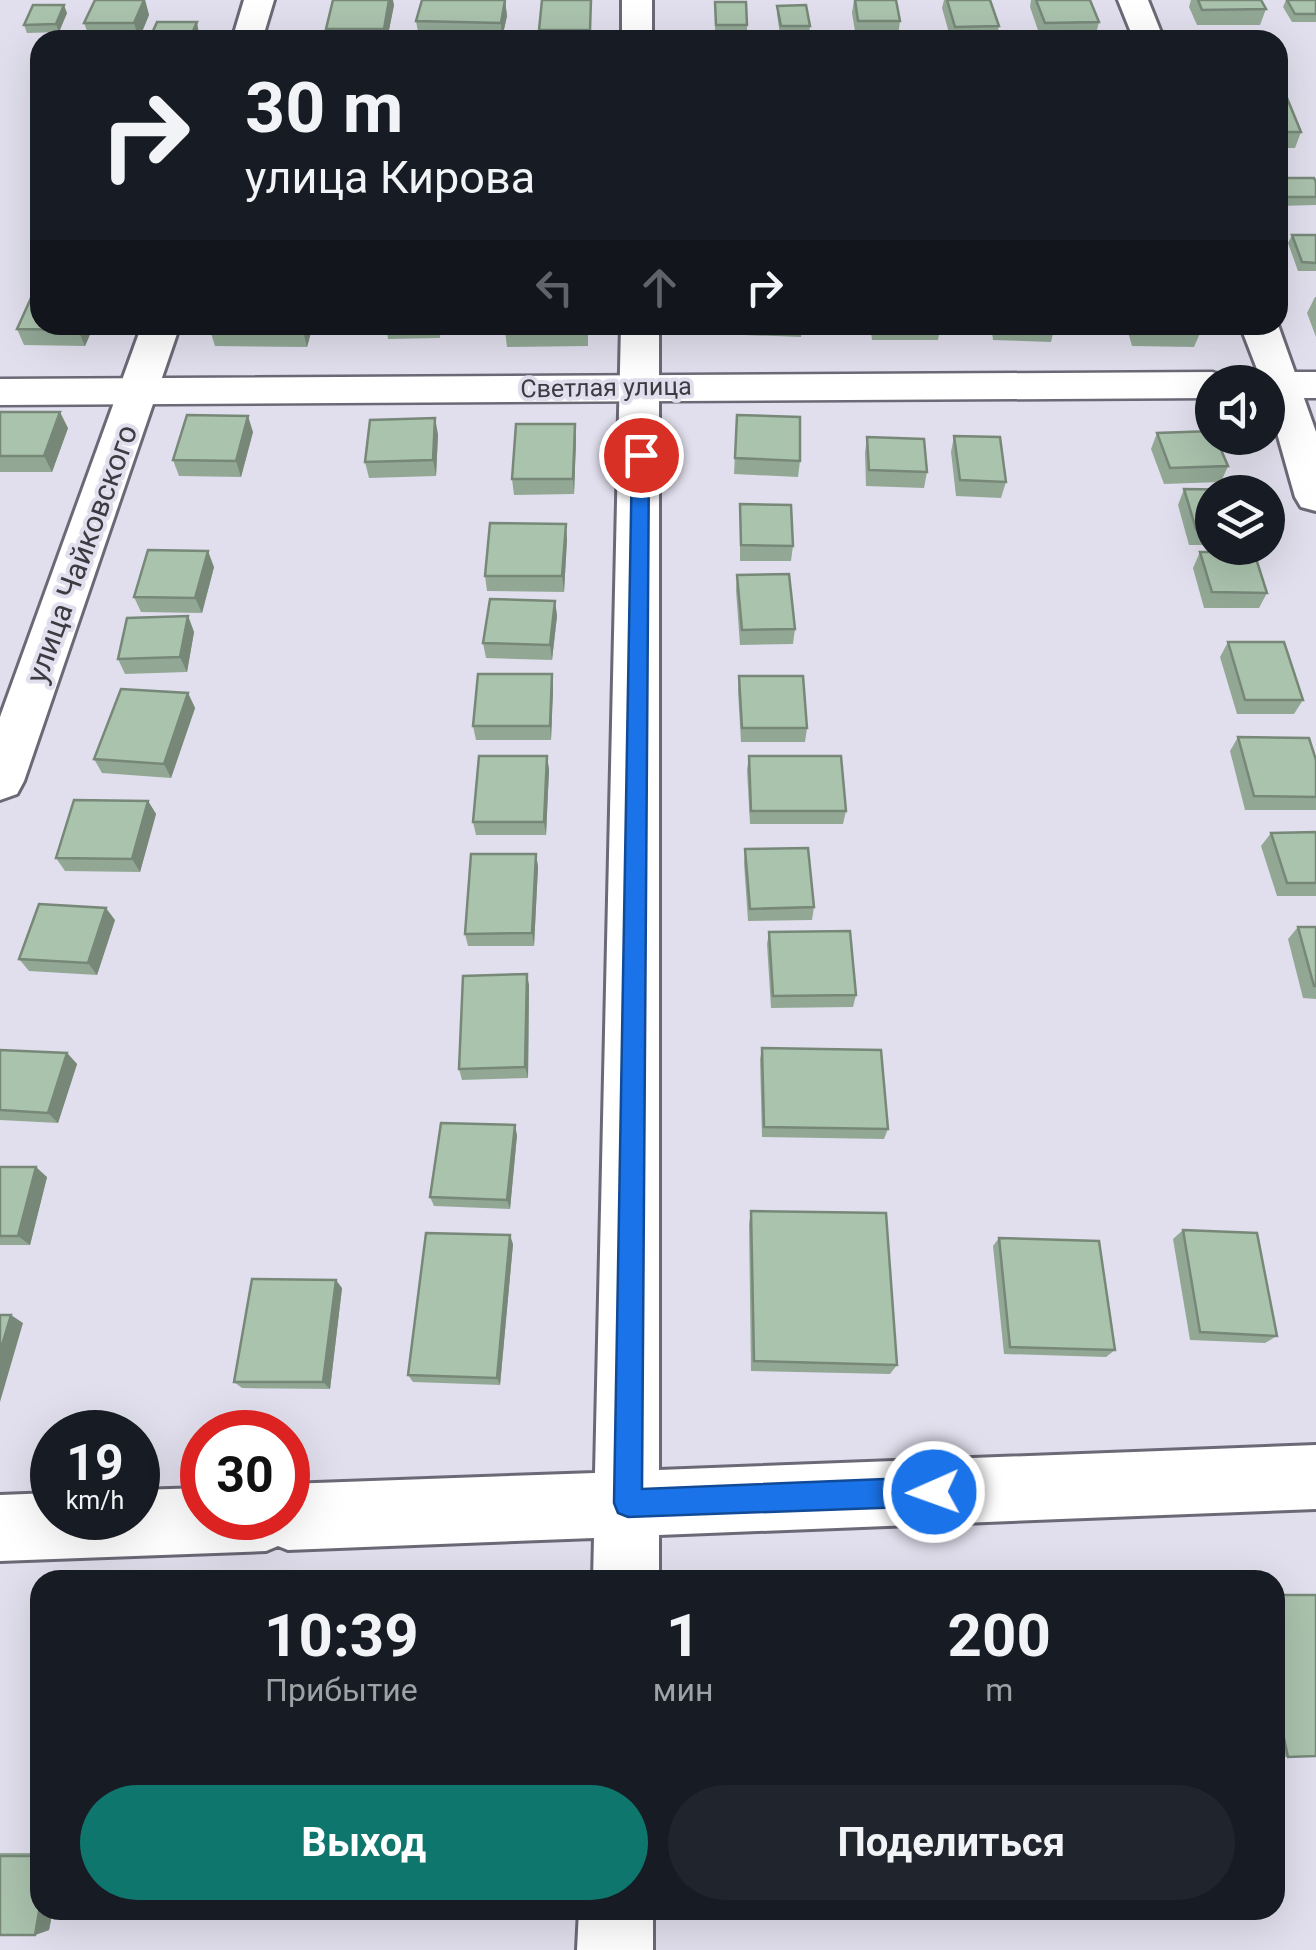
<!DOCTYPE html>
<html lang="ru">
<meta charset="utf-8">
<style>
body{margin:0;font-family:Roboto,sans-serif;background:#20242c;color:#f1f3f6;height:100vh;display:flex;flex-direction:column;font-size:38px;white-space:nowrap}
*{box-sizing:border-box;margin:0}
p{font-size:32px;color:#9ea1a6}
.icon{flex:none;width:55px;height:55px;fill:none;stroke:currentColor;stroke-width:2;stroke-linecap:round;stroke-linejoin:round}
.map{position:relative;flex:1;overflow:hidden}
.sheet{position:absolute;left:30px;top:1570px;width:1255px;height:350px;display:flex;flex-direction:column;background:#171b24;border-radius:30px;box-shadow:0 10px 40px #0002}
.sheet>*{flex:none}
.guide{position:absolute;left:30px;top:30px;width:1258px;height:305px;border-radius:30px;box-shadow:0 10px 40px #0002;background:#171b24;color:#f1f3f6;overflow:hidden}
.buttons{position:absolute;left:1195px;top:365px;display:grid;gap:20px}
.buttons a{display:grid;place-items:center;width:90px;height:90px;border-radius:50%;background:#171b24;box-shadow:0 10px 40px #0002;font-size:50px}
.speed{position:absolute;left:30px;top:1410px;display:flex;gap:20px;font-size:50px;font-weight:700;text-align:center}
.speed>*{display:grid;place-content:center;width:130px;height:130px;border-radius:50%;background:#171b24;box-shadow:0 10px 40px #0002;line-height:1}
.speed small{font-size:25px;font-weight:400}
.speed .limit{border:15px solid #d22;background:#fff;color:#111}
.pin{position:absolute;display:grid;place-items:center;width:85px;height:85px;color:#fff;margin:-42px;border:5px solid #fff;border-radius:50%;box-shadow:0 2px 10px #0007}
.me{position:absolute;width:110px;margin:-55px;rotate:268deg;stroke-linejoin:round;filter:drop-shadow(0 0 8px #0008)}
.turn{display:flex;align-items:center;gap:35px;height:210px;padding:0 50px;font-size:45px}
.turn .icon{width:130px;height:130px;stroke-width:2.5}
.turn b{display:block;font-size:70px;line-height:85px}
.lanes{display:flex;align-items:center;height:95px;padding:0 50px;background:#0003;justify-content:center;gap:50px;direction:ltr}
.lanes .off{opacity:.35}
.eta{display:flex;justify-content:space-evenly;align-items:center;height:170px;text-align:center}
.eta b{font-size:60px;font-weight:700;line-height:70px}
.cta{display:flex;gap:20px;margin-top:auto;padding:20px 50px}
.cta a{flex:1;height:115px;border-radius:60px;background:#0f766e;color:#fff;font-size:40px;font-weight:700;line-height:115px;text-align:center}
.cta a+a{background:#20242c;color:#f1f3f6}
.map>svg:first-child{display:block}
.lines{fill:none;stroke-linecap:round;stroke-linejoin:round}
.street-casing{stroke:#6b6976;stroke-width:6}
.secondary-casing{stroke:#6b6976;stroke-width:5}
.street{fill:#fff;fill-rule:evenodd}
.secondary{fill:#fff;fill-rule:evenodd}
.wall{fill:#92a895}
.shaded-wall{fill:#778879}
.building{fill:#aac3ad;stroke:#778879;stroke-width:2.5}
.route{fill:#1a73e8;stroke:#114b97;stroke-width:2.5}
.labels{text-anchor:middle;stroke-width:8;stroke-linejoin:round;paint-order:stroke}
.far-street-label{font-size:25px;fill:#3c3b41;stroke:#e1dfed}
.street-label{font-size:30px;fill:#3c3b41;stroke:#e1dfed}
</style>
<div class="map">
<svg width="1316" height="1950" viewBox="0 0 1316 1950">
<rect width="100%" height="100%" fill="#e1dfed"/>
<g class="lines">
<g class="street-casing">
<g id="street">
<path d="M244,0H274L262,40H232Z"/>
<rect x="622" y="0" width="30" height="40"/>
<path d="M1118,0H1148L1164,40H1134Z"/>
<path d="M142,325H180L24,781L17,794L0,800V717Z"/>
<path d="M621,325H659V1470L1316,1445V1509L659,1535V1580H593L594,1538L288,1550L278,1546L266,1551L0,1561V1495L52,1493V1518H138V1490L202,1488V1518H288V1484L595,1473Z"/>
<path d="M1240,325H1278L1316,432V511L1301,507L1295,497L1268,401V382H1262Z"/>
<path d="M579,1910H653V1950H577Z"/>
</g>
</g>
<g class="secondary-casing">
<g id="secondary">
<path d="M1212,372L1226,376L1231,382H1212V398L0,405V379Z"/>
<path d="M1268,372H1316V398H1268V382H1249L1254,376Z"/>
</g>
</g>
<use href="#street" class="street"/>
<use href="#secondary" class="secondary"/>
</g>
<g class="wall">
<path d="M145,0L149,15L139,39H90L84,23Z"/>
<path d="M505,0L507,16L502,38L419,37L416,21Z"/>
<path d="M591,0V40H540L539,30Z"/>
<path d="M854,0L900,21L898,37H856L852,13Z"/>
<path d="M944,0H990L999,26L996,40H951L942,8Z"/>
<path d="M1031,0H1090L1099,22L1095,38L1041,39L1030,7Z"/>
<path d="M1191,0H1261L1266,9L1260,25H1197L1189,7Z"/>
<path d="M1286,0H1316V22H1292L1283,7Z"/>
<path d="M715,2L747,25V34L715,33Z"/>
<path d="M394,5L387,40H328L326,29Z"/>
<path d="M777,6L810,26L809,34L780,35L777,14Z"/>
<path d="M67,13L59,32L27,33L24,25Z"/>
<path d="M1278,46L1285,62L1279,78H1278Z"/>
<path d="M1278,98L1301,132L1295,148H1278Z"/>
<path d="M1278,178L1316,182V205L1278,206Z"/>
<path d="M1292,235H1316V271H1298L1288,243Z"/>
<path d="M1315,297H1316V337L1307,313Z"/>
<path d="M40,325H94L85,346L24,345L17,329Z"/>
<path d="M313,325L307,347L215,346L210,330Z"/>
<path d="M386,325H441L440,338L388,339Z"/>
<path d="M588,325V346L507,347L505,331Z"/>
<path d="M716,325H802L801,337L716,334Z"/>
<path d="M870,325H941L938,340H872Z"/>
<path d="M991,325H1055L1051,342L993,340Z"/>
<path d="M1126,325H1199L1201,331L1194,347L1132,346Z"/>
<path d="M0,412L68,428L52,472H0Z"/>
<path d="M737,415L800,461L798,477L734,474Z"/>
<path d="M575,424L576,440L574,494L514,495L512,479Z"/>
<path d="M253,432L241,477L179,476L173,460Z"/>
<path d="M1157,433L1228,466L1221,482L1164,484L1151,449Z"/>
<path d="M438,434L436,476L369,478L365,462Z"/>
<path d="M954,436L1006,482L1001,498L956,496L951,452Z"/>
<path d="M867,437L927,472L924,488L866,486L865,453Z"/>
<path d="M1184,489L1212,492V545H1189L1178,505Z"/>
<path d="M740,504L793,546L791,561H740Z"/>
<path d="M567,539L564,592L487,591L485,576Z"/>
<path d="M1200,552L1267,593L1259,608H1204L1193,568Z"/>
<path d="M214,567L202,613L141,612L134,597Z"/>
<path d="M737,575L795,629L793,644L740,645L736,590Z"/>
<path d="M555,601L557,616L552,660L486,658L483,643Z"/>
<path d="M188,616L194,632L187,672L125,674L118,659Z"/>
<path d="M1228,642L1303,700L1294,714H1237L1220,657Z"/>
<path d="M552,674L553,689L551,740H476L473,726Z"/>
<path d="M739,676L807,728L805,742H741L738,691Z"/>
<path d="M188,693L195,708L171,778L102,773L94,759Z"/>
<path d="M1238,737L1316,760V810H1245L1230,751Z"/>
<path d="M547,756L549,770L546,835H476L473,822Z"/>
<path d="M749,756L846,811L843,824H750L747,770Z"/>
<path d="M148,801L156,814L140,872L65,871L56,858Z"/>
<path d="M1316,832V896H1277L1261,846L1271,833Z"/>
<path d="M745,849L814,907L812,920L748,921L744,863Z"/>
<path d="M536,854L538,867L534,946H468L465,934Z"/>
<path d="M115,920L97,975L29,971L19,959Z"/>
<path d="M1298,927H1316V999L1303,998L1288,939Z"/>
<path d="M769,932L856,995L853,1007L771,1008L767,944Z"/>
<path d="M527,974L529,986L528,1078L462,1080L459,1069Z"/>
<path d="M762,1048L888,1129L884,1139L762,1137L760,1059Z"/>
<path d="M0,1050L67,1053L77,1064L58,1123L0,1120Z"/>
<path d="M517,1135L510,1209L434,1206L430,1197Z"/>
<path d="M0,1167L47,1177L30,1245H0Z"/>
<path d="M751,1211L897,1365L890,1374L751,1371L749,1224Z"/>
<path d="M1183,1230L1277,1336L1265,1343L1190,1340L1173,1239Z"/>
<path d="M999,1238L1115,1350L1106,1357L1004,1354L993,1246Z"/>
<path d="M513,1244L500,1385L413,1382L408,1375Z"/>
<path d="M342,1288L330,1389L242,1388L234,1382Z"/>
<path d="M1275,1595L1288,1757L1275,1756Z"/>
<path d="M0,1853H40V1910H53L49,1930L35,1935H0Z"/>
</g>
<g class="shaded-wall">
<path d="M145,0L149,15L139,39L134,23Z"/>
<path d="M389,0H393L394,5L387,40H386L384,29Z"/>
<path d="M505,0L507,16L502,38L501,23Z"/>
<path d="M64,5L67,13L59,32L56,24Z"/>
<path d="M197,22L200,40H189Z"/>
<path d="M80,325H94L85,346L78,330Z"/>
<path d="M305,325H313L307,347L303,331Z"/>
<path d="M60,412L68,428L52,472L44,456Z"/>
<path d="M248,416L253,432L241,477L236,461Z"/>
<path d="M435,418L438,434L436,476L433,460Z"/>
<path d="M575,424L576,440L574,494L573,479Z"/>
<path d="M566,524L567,539L564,592L562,576Z"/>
<path d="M208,551L214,567L202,613L195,598Z"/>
<path d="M555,601L557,616L552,660L550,645Z"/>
<path d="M188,616L194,632L187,672L180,657Z"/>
<path d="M552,674L553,689L551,740L550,726Z"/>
<path d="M188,693L195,708L171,778L164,764Z"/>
<path d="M547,756L549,770L546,835L544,822Z"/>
<path d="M148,801L156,814L140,872L132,859Z"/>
<path d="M536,854L538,867L534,946L532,933Z"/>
<path d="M106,908L115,920L97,975L88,963Z"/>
<path d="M527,974L529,986L528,1078L525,1067Z"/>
<path d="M67,1053L77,1064L58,1123L48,1113Z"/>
<path d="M515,1125L517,1135L510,1209L507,1200Z"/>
<path d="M36,1167L47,1177L30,1245L18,1236Z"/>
<path d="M510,1235L513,1244L500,1385L497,1378Z"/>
<path d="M336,1280L342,1288L330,1389L323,1382Z"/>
<path d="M11,1315L23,1323L0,1402V1352Z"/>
<path d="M40,1910H53L49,1930L35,1935Z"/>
</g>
<g class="building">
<path d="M95,0H144L134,23H84Z"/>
<path d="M333,0H389L384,29H326Z"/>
<path d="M422,0H505L501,23L416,21Z"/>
<path d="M542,0H591L590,30H539Z"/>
<path d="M855,0H896L900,21H858Z"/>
<path d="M947,0H990L999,26L955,27Z"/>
<path d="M1036,0H1090L1099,22L1045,23Z"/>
<path d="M1198,0H1261L1266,9L1202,10Z"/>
<path d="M1287,0H1316V14H1295Z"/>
<path d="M715,2H746L747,25H716Z"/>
<path d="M33,5H64L56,24L24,25Z"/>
<path d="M806,5L810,26H781L777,6Z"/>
<path d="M157,22H197L189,40H149Z"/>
<path d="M1278,46L1285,62H1278Z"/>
<path d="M1278,98H1287L1301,132H1278Z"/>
<path d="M1278,178H1314L1316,182V197H1281L1278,190Z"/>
<path d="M1292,235H1316V263L1302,262Z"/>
<path d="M36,287H40V325H80L78,330L17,329Z"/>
<path d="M211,325H305L303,331L210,330Z"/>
<path d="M505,325H587V329L505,331Z"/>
<path d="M1136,325H1199L1201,331L1138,330Z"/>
<path d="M0,412H60L44,456H0Z"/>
<path d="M187,415L248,416L236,461L173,460Z"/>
<path d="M737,415L800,417V461L735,458Z"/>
<path d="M435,418L433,460L365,462L370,420Z"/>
<path d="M516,424H575L573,479H512Z"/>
<path d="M1212,431V438H1216L1228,466L1170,468L1157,433Z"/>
<path d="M954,436L1000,437L1006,482L960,480Z"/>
<path d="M867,437L924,439L927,472L869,470Z"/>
<path d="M1184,489L1249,490L1250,492H1212V530L1196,529Z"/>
<path d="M740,504L791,505L793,546L741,545Z"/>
<path d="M490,523L566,524L562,576H485Z"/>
<path d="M148,550L208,551L195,598L134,597Z"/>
<path d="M1200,552H1254L1267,593L1212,592Z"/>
<path d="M789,574L795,629L742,630L737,575Z"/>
<path d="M490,599L555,601L550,645L483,643Z"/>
<path d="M188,616L180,657L118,659L127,618Z"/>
<path d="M1228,642H1284L1303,700H1245Z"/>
<path d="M478,674H552L550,726H473Z"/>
<path d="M739,676H803L807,728H742Z"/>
<path d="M121,689L188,693L164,764L94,759Z"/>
<path d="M1238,737L1309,738L1316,760V797L1254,796Z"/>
<path d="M479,756H547L544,822H473Z"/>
<path d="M749,756H841L846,811H751Z"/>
<path d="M74,800L148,801L132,859L56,858Z"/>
<path d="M1316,832V883H1287L1271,833Z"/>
<path d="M808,848L814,907L750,909L745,849Z"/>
<path d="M471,854H536L532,933L465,934Z"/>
<path d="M39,904L106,908L88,963L19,959Z"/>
<path d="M1298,927H1316V986H1314Z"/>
<path d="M850,931L856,995L773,996L769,932Z"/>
<path d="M527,974L525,1067L459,1069L463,976Z"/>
<path d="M762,1048L881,1050L888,1129L764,1127Z"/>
<path d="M0,1050L67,1053L48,1113L0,1110Z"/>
<path d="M441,1123L515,1125L507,1200L430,1197Z"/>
<path d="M0,1167H36L18,1236H0Z"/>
<path d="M751,1211L886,1213L897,1365L754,1361Z"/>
<path d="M1183,1230L1257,1233L1277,1336L1200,1332Z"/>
<path d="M426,1233L510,1235L497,1378L408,1375Z"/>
<path d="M999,1238L1099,1241L1115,1350L1010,1347Z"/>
<path d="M252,1279L336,1280L323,1382H234Z"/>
<path d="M0,1315H11L0,1352Z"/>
<path d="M1275,1595H1316V1756L1288,1757L1275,1696Z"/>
<path d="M0,1856H40V1906L35,1935H0Z"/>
<path d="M372,1910H500L499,1918L371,1916Z"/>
</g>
<path class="route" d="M641,449L649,455L642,1489L934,1477L943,1482L948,1492L943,1501L934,1506L628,1517L618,1513L614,1503L632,455Z"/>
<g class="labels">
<g class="far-street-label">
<text transform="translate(606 387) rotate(-1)" y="9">Светлая улица</text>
</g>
<g class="street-label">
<text transform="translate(82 554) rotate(-70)" y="10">улица Чайковского</text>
</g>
</g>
</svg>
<div class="buttons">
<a><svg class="icon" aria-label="sound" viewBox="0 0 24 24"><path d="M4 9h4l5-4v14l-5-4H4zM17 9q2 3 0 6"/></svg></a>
<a><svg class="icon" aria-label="layers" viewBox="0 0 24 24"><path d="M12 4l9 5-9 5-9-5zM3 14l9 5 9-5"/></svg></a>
</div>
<div class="speed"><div>19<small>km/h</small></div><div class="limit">30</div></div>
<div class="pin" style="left:641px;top:455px;background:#d93025"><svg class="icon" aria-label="arrive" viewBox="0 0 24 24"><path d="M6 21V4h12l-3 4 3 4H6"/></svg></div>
<svg class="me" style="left:934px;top:1492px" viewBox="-20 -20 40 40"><circle r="17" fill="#1a73e8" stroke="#fff" stroke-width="3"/><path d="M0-11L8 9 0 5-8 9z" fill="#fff"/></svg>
<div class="guide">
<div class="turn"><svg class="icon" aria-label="right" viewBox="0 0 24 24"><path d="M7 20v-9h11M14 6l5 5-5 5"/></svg><div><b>30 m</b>улица Кирова</div></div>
<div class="lanes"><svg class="icon off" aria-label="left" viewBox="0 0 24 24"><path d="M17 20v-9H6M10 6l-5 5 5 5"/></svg><svg class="icon off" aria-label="ahead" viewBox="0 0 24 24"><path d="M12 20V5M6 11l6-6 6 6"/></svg><svg class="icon" aria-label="right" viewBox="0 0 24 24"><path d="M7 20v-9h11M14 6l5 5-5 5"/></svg></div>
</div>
<section class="sheet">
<div class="eta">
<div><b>10:39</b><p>Прибытие</p></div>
<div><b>1</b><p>мин</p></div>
<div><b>200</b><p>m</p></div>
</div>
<div class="cta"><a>Выход</a><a>Поделиться</a></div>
</section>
</div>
